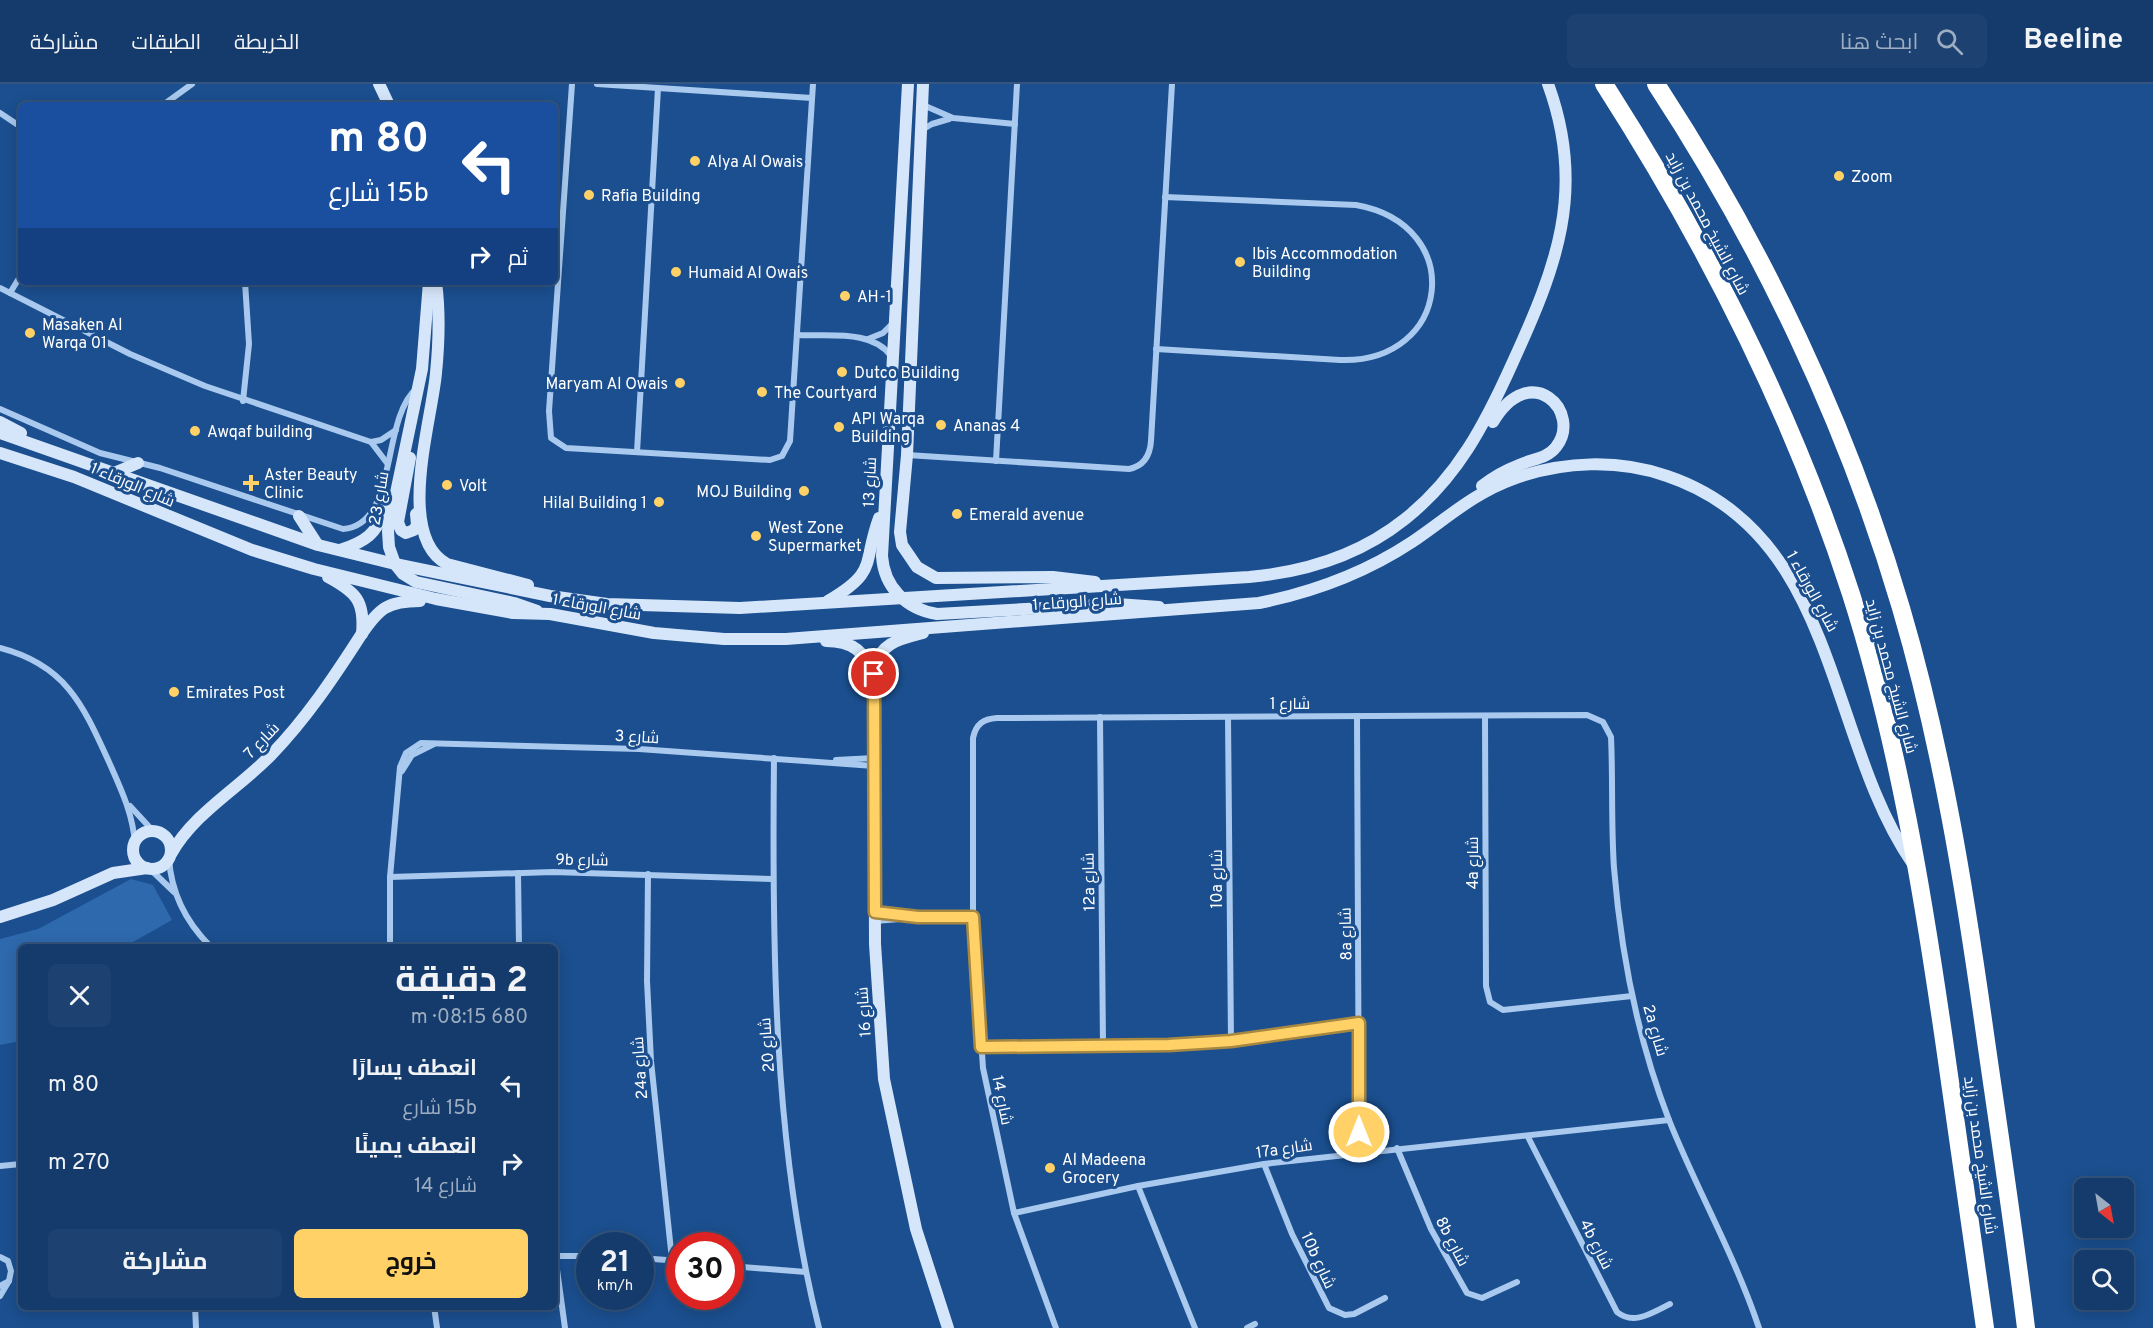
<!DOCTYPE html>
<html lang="ar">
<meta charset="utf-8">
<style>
body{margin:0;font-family:Overpass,Cairo,sans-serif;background:#1d4271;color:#f1f3f6;direction:rtl;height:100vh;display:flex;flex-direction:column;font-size:22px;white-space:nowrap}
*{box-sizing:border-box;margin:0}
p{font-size:20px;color:#9dadc1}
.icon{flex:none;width:33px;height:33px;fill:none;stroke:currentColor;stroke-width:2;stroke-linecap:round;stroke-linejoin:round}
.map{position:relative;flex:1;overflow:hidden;direction:ltr}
.panel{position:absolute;left:18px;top:860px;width:540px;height:366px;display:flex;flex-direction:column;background:#143b6b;border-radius:9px;box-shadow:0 3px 15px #0003,0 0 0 2px #33557e;direction:rtl}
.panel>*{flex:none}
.top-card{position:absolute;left:18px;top:18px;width:540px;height:183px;border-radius:9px;box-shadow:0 3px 15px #0003,0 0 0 2px #33557e;direction:rtl;background:#1a4fa0;color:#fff;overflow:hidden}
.needle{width:39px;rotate:149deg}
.tools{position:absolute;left:2074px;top:1094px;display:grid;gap:12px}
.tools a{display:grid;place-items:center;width:60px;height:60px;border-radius:9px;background:#143b6b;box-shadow:0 3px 15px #0003,0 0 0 2px #33557e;font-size:30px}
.speed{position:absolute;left:576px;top:1148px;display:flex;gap:12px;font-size:30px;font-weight:700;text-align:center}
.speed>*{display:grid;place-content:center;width:78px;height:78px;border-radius:50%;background:#143b6b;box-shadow:0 3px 15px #0003,0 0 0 2px #33557e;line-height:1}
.speed small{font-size:15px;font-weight:400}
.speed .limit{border:9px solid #d22;background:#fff;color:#111}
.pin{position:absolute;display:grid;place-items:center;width:51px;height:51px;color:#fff;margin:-26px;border:3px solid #fff;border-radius:50%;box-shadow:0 2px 6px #0007}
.me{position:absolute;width:66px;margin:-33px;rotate:0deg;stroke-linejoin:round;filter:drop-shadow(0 0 4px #0008)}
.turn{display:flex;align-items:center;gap:21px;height:126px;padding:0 30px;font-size:27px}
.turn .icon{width:78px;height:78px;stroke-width:2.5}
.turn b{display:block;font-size:42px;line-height:51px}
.then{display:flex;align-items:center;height:57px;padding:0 30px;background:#0003;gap:12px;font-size:22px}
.round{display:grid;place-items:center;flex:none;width:63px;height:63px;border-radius:9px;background:#1d4271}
.summary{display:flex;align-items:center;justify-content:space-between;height:102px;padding:0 30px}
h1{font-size:36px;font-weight:700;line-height:45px}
.cta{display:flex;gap:12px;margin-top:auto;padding:12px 30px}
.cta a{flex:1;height:69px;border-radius:9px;background:#ffd166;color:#111;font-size:24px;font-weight:700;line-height:69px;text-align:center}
.cta a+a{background:#1d4271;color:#f1f3f6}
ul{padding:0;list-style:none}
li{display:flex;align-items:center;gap:18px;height:78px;padding:0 30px}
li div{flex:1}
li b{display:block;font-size:22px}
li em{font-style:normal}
header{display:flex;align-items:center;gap:36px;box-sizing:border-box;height:84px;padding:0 30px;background:#143b6b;border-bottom:2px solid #33557e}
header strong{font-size:28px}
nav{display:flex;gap:33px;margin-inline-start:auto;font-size:21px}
.search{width:420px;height:54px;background:#1d4271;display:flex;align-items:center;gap:15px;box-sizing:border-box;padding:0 21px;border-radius:9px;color:#9dadc1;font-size:22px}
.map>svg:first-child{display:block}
.green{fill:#2e69ad}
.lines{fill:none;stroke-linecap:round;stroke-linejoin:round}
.street{stroke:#a9c9ee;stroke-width:6}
.secondary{stroke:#d6e6fa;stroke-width:12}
.highway{stroke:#fff;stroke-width:18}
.route-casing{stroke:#a68842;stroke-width:15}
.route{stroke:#ffd166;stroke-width:10}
.poi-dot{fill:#ffd166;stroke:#1b4f8f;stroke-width:2}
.labels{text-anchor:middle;stroke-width:6;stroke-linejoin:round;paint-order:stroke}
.poi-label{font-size:16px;fill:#fff;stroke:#1b4f8f;text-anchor:start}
.street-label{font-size:16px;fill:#fff;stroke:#1b4f8f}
</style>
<header>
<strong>Beeline</strong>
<div class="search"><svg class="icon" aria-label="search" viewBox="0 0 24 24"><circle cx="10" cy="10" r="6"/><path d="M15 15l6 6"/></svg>ابحث هنا</div>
<nav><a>الخريطة</a><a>الطبقات</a><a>مشاركة</a></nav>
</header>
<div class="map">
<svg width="2153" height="1244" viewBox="0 0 2153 1244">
<rect width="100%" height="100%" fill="#1b4f8f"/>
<path class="green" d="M131,795L153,801L172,836L126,862H21V957L0,961V855L38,845Z"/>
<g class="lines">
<g class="street">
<path d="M572,0L549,327L551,354L566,364L770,376L782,372L790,357L813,0"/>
<path d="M597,0L812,14"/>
<path d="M163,21L192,0"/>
<path d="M923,21L953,34L1015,40"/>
<path d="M0,29L21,43"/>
<path d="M920,47L932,40L949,35"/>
<path d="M0,204L130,270L205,302L371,358L387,379"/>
<path d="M10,209L21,191"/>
<path d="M799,251C828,253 872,245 891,272"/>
<path d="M868,255L883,249L892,240"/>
<path d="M1156,265L1340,276C1451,280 1468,141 1356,121L1165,113"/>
<path d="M243,317L249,260L245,198"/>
<path d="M0,325L100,369L160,384L343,445C399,441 380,335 417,304"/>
<path d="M371,358L381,356L396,346"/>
<path d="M637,368L658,4"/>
<path d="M907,371L1129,385C1144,382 1150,372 1151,357L1172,0"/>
<path d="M996,377L1017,0"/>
<path d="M0,564C66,581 83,621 109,678C121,705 133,730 135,760"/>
<path d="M1357,632L1359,1068"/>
<path d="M1485,632L1486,902L1490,918L1503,926L1632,912"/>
<path d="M1100,633L1103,962"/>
<path d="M1228,633L1231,957"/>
<path d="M774,674C772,859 773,1064 819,1244"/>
<path d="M836,676L874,674"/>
<path d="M402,687L412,671L434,660"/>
<path d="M130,722L154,748"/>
<path d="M169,774C171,808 186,838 210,862"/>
<path d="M149,784L174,808"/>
<path d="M518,789L519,862"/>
<path d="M648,790L647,897L651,977L672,1176"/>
<path d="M390,793L553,788L773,795"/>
<path d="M875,828L918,833H973"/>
<path d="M875,837L912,834"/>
<path d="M390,862V793L400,683L406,669L421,659L639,665L874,682"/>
<path d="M981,963L1169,961L1231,957L1359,939"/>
<path d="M1528,1053L1617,1228C1634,1242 1653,1228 1670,1220"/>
<path d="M1397,1064L1431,1145L1467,1209L1482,1214L1517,1198"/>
<path d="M1264,1080L1292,1150L1329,1224L1345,1231L1354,1230L1385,1214"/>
<path d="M0,1082L21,1080"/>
<path d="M1138,1102L1195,1244"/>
<path d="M1014,1129L1138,1102L1264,1080L1669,1036"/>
<path d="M555,1171L565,1244"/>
<path d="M555,1172H590"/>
<path d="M0,1173L8,1177L11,1187L9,1197L0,1202"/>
<path d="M640,1174L680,1177"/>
<path d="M730,1182L806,1188"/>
<path d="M0,1212L9,1197"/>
<path d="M195,1222L196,1244"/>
<path d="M434,1222L437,1244"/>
<path d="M1056,1244L1014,1129L983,984L973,833V654C976,640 983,635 997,634L1587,631L1603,638L1611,653C1613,696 1611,740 1614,784C1621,870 1638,956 1669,1036C1697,1106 1735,1172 1759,1244"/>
<path d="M1247,1244L1255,1240"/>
</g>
<g class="secondary">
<path d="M379,0L389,21"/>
<path d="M908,0L882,472C884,503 906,525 937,530L1117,520L1159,523"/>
<path d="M923,0L907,371L900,448L902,461L917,483L936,494L1053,493L1095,498"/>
<path d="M429,198L422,285L388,447L389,463L395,480L403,490L416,498L514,519L537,527"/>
<path d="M436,198C440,228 439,259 436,289C432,336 395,452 447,480L528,501"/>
<path d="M0,338L21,349"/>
<path d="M0,349L318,461L395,480L550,512L607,520L740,524L1249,493C1305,488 1360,471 1405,435C1457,394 1485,340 1512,280C1556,184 1587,106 1548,0"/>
<path d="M0,369L74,393L252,466L314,485L436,515L513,529L550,530L654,549L724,555H786L1259,519C1314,508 1365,489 1412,458C1446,435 1474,409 1513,395C1563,377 1618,375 1667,392C1839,450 1826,655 1913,780"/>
<path d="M410,374L398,438L401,446L406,449L414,446L417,441L416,430"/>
<path d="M114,389L138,379"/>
<path d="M1482,402C1493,393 1506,386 1519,381C1531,375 1547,375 1556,363C1583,329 1531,274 1493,338"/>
<path d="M299,432L317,460"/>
<path d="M340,466C365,458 377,450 385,424"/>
<path d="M328,493C356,508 365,517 362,550"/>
<path d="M828,517C879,487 862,480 879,434"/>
<path d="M923,549C900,555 881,558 874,584L875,860L884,995L916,1145L948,1244"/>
<path d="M826,557C851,557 867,567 871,592"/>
<circle cx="152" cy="766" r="19"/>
<path d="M171,770C194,729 238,705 271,671C306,635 334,593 361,551C379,524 388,517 420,517"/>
<path d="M0,833L53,816L113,789L147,784"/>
</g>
<g class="highway">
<path d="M1604,0C1706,159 1793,330 1851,510C1898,657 1923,810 1945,963C1959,1056 1972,1150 1985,1244"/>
<path d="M1656,0C1761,160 1847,340 1901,524C1942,663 1965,807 1985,950C1999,1048 2014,1146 2026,1244"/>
</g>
</g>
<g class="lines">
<g class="route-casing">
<path id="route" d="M874,590L875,828L918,833H973L981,963L1169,961L1231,957L1359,939V1048"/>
</g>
<use href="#route" class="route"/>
</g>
<g class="poi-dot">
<circle cx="695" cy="77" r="6"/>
<circle cx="1839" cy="92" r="6"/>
<circle cx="589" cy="111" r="6"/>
<circle cx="1240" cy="178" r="6"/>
<circle cx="676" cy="188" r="6"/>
<circle cx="845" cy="212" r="6"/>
<circle cx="30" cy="249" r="6"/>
<circle cx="842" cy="288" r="6"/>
<circle cx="680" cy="299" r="6"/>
<circle cx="762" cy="308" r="6"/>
<circle cx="941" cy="341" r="6"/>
<circle cx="839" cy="343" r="6"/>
<circle cx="195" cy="347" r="6"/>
<path d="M248 390h6v6h6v6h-6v6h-6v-6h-6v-6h6z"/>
<circle cx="447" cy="401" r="6"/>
<circle cx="804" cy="407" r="6"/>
<circle cx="659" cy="418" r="6"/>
<circle cx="957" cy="430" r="6"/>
<circle cx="756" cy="452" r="6"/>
<circle cx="174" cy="608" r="6"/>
<circle cx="1050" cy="1084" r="6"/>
</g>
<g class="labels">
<g class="poi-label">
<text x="707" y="83">Alya Al Owais</text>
<text x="1851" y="98">Zoom</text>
<text x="601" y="117">Rafia Building</text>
<text x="1252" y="175">Ibis Accommodation<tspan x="1252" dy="18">Building</tspan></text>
<text x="688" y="194">Humaid Al Owais</text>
<text x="857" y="218">AH-1</text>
<text x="42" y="246">Masaken Al<tspan x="42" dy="18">Warqa 01</tspan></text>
<text x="854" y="294">Dutco Building</text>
<text x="668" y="305" text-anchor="end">Maryam Al Owais</text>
<text x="774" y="314">The Courtyard</text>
<text x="851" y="340">API Warqa<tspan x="851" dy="18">Building</tspan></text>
<text x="953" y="347">Ananas 4</text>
<text x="207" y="353">Awqaf building</text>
<text x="264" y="396">Aster Beauty<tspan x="264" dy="18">Clinic</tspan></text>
<text x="459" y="407">Volt</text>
<text x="792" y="413" text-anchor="end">MOJ Building</text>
<text x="647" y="424" text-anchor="end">Hilal Building 1</text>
<text x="969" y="436">Emerald avenue</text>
<text x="768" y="449">West Zone<tspan x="768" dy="18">Supermarket</tspan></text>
<text x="186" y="614">Emirates Post</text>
<text x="1062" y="1081">Al Madeena<tspan x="1062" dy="18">Grocery</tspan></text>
</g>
<g class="street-label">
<text transform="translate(1708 139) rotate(62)" y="6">شارع الشيخ محمد بن زايد</text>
<text transform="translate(869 398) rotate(-87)" y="6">شارع 13</text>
<text transform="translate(133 400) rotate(23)" y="6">شارع الورقاء 1</text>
<text transform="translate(378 414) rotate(-80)" y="6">شارع 23</text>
<text transform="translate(1813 507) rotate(61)" y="6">شارع الورقاء 1</text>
<text transform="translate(1077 517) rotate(-4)" y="6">شارع الورقاء 1</text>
<text transform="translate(597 522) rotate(10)" y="6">شارع الورقاء 1</text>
<text transform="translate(1892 592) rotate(75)" y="6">شارع الشيخ محمد بن زايد</text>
<text x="1290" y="625">شارع 1</text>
<text transform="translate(637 652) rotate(3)" y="6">شارع 3</text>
<text transform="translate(261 656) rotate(-46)" y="6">شارع 7</text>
<text transform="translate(582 775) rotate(1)" y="6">9b شارع</text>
<text transform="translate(1472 779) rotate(-90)" y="6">4a شارع</text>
<text transform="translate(1216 795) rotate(-90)" y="6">10a شارع</text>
<text transform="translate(1088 798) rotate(-91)" y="6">12a شارع</text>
<text transform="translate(1345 850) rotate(-91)" y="6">8a شارع</text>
<text transform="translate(863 928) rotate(-94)" y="6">شارع 16</text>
<text transform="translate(1656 946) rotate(74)" y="6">2a شارع</text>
<text transform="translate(766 961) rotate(-94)" y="6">شارع 20</text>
<text transform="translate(639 984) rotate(-94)" y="6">24a شارع</text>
<text transform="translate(1003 1016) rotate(79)" y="6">شارع 14</text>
<text transform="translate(1284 1064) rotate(-8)" y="6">17a شارع</text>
<text transform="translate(1981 1071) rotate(82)" y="6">شارع الشيخ محمد بن زايد</text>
<text transform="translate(1453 1157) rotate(62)" y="6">8b شارع</text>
<text transform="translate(1597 1160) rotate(63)" y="6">4b شارع</text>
<text transform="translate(1319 1176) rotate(65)" y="6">10b شارع</text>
</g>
</g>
</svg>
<div class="tools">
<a><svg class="needle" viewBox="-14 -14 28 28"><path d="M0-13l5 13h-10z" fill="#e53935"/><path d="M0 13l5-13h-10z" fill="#9dadc1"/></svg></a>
<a><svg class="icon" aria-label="search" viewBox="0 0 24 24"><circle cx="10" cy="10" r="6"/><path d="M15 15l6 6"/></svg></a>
</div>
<div class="speed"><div>21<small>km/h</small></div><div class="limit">30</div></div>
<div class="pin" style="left:874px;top:590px;background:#d93025"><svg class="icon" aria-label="arrive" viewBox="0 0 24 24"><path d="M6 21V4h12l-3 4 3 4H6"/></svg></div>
<svg class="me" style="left:1359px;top:1048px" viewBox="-20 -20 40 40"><circle r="17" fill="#ffd166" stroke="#fff" stroke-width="3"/><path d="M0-11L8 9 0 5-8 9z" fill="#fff"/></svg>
<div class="top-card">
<div class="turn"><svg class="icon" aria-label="left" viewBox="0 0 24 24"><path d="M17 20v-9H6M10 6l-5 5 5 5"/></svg><div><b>80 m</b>15b شارع</div></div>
<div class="then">ثم<svg class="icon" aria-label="right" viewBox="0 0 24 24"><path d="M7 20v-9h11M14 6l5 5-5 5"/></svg></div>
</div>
<section class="panel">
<div class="summary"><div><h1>2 دقيقة</h1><p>680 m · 08:15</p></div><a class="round"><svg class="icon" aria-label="close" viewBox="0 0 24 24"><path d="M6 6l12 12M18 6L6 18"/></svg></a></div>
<ul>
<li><svg class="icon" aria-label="left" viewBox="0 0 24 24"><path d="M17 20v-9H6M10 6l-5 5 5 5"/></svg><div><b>انعطف يسارًا</b><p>15b شارع</p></div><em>80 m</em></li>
<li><svg class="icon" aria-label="right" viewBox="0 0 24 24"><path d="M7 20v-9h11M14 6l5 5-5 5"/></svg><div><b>انعطف يمينًا</b><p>شارع 14</p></div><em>270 m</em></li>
</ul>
<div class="cta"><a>خروج</a><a>مشاركة</a></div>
</section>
</div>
